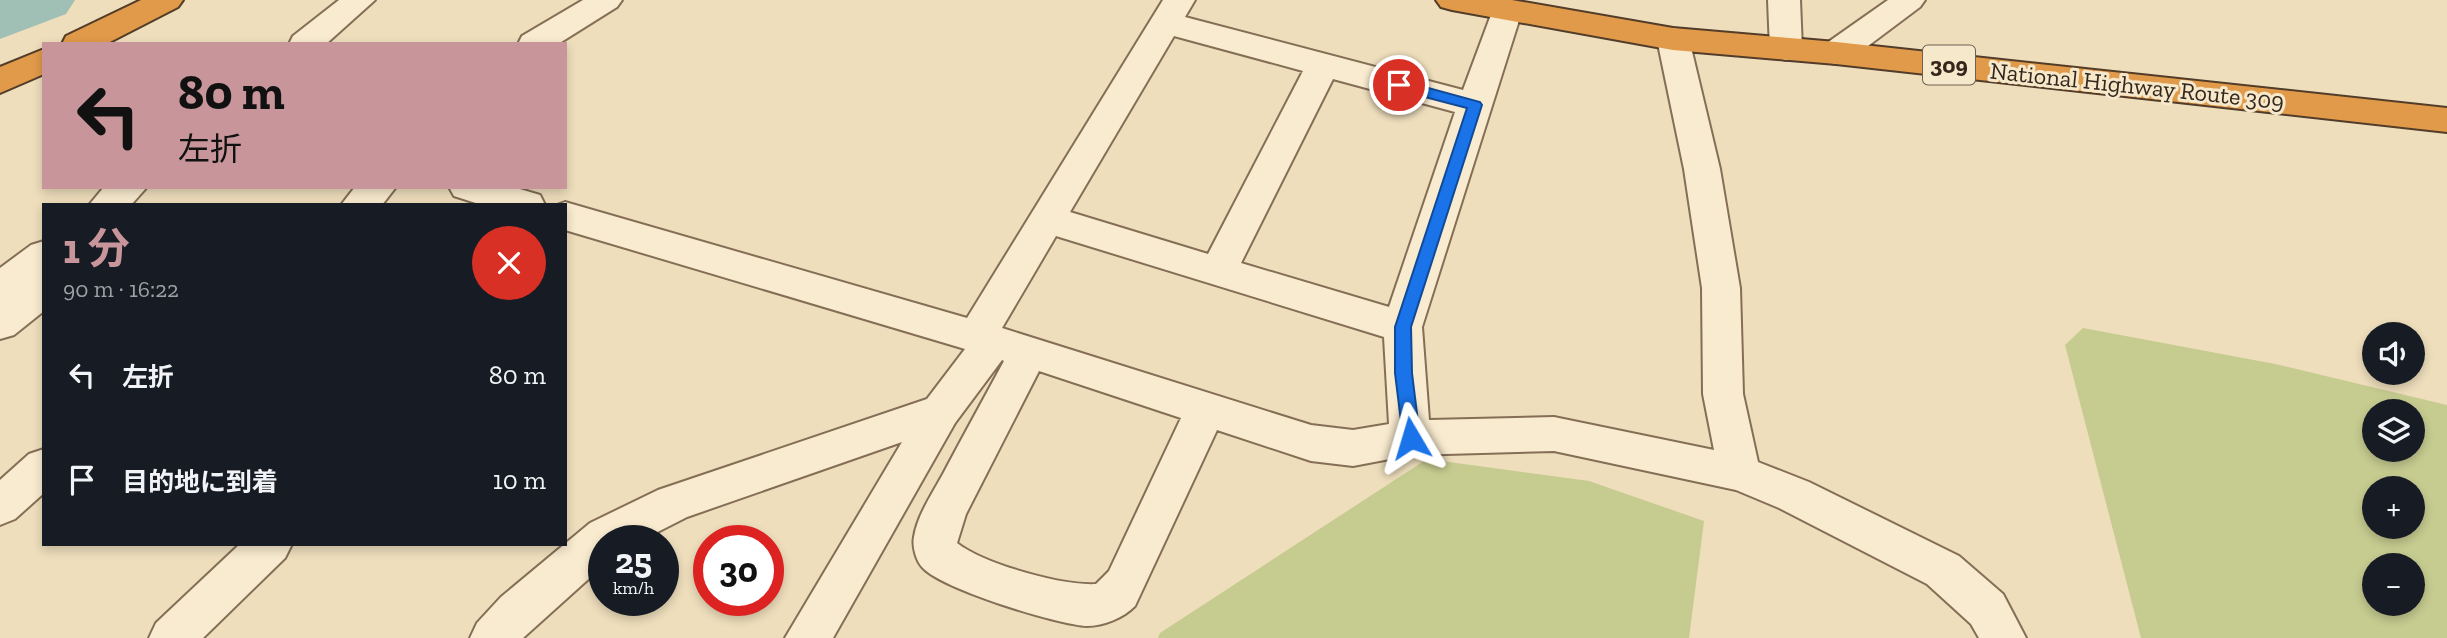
<!DOCTYPE html>
<html lang="ja">
<meta charset="utf-8">
<style>
body{margin:0;font-family:"Zilla Slab","Noto Sans JP",serif;background:#20242c;color:#f1f3f6;height:100vh;display:flex;flex-direction:column;font-size:26px;white-space:nowrap}
*{box-sizing:border-box;margin:0}
p{font-size:23px;color:#9ea1a6}
.icon{flex:none;width:38px;height:38px;fill:none;stroke:currentColor;stroke-width:2;stroke-linecap:round;stroke-linejoin:round}
.map{position:relative;flex:1;overflow:hidden}
.details{position:absolute;left:42px;top:203px;width:525px;height:343px;display:flex;flex-direction:column;background:#171b24;border-radius:0px;box-shadow:0 4px 10px #0003}
.details>*{flex:none}
.top-card{position:absolute;left:42px;top:42px;width:525px;height:147px;border-radius:0px;box-shadow:0 4px 10px #0003;background:#c8969a;color:#111;overflow:hidden}
.controls{position:absolute;left:2362px;top:322px;display:grid;gap:14px}
.controls a{display:grid;place-items:center;width:63px;height:63px;border-radius:50%;background:#171b24;box-shadow:0 4px 10px #0003;font-size:35px}
.speed{position:absolute;left:588px;top:525px;display:flex;gap:14px;font-size:35px;font-weight:700;text-align:center}
.speed>*{display:grid;place-content:center;width:91px;height:91px;border-radius:50%;background:#171b24;box-shadow:0 4px 10px #0003;line-height:1}
.speed small{font-size:18px;font-weight:400}
.speed .limit{border:10px solid #d22;background:#fff;color:#111}
.pin{position:absolute;display:grid;place-items:center;width:60px;height:60px;color:#fff;margin:-30px;border:4px solid #fff;border-radius:50%;box-shadow:0 2px 7px #0007}
.me{position:absolute;width:77px;margin:-38px;rotate:353deg;stroke-linejoin:round;filter:drop-shadow(0 0 5px #0008)}
.turn{display:flex;align-items:center;gap:24px;height:147px;padding:0 21px;font-size:32px}
.turn .icon{width:91px;height:91px;stroke-width:2.5}
.turn b{display:block;font-size:49px;line-height:60px}
.round{display:grid;place-items:center;flex:none;width:74px;height:74px;border-radius:37px;background:#20242c}
.headline{display:flex;align-items:center;justify-content:space-between;height:119px;padding:0 21px}
h1{font-size:42px;font-weight:700;line-height:52px;color:#c8969a}
ul{padding:0;list-style:none}
li{display:flex;align-items:center;gap:21px;height:105px;padding:0 21px}
li div{flex:1}
li b{display:block;font-size:26px}
li em{font-style:normal}
.map>svg:first-child{display:block}
.green{fill:#c6cb90;fill-rule:evenodd}
.lines{fill:none;stroke-linecap:round;stroke-linejoin:round}
.river{fill:#a0bfb5;fill-rule:evenodd}
.street-casing{stroke:#856e56;stroke-width:4}
.highway-casing{stroke:#523c2a;stroke-width:4}
.street{fill:#f9ebcf;fill-rule:evenodd}
.highway{fill:#e19a49;fill-rule:evenodd}
.route{fill:#1a73e8;stroke:#114b97;stroke-width:2}
.labels{text-anchor:middle;stroke-width:6;stroke-linejoin:round;paint-order:stroke}
.shield{fill:#f5e8cb;stroke:#6e6050;stroke-width:2}
.shield-label{font-size:23px;font-weight:bold;fill:#34261b}
.street-label{font-size:24px;fill:#34261b;stroke:#f5e8cb}
</style>
<div class="map">
<svg width="2447" height="638" viewBox="0 0 2447 638">
<rect width="100%" height="100%" fill="#eedebc"/>
<g class="green">
<path d="M2083,328L2275,364L2447,405V638H2141L2065,345ZM2375,411H2413V450H2375ZM2375,488H2413V527H2375ZM2375,565H2413V604H2375Z"/>
<path d="M1427,459L1589,481L1704,521L1689,638H1158L1160,633Z"/>
</g>
<g class="lines">
<path class="river" d="M0,0H75L66,14L0,39Z"/>
<g class="street-casing">
<g id="street">
<path d="M339,0H375L326,44H289L293,36Z"/>
<path d="M583,0H622L617,7L558,44H518L522,36Z"/>
<path d="M1163,0H1195L1185,17L1463,90L1495,4L1506,0L1517,4L1522,11L1422,327L1429,420L1554,417L1714,450L1703,394L1702,288L1684,169L1657,39L1662,31L1673,28L1684,31L1689,39L1720,169L1740,288L1743,394L1758,462L1809,482L1959,556L2003,594L2026,638H1979L1971,624L1927,584L1779,508L1736,490L1554,451L1411,455L1353,466L1311,461L1217,430L1135,606C1123,618 1104,626 1087,626C1058,625 939,588 922,567C916,560 912,546 914,537C917,516 933,492 943,474C963,436 984,398 1004,361L1002,360L955,423L833,638H785L902,442L687,517L640,541H604V565L523,638H470L477,623L501,597L590,523L658,490L927,399L965,349L565,230V205H557L565,202L967,318ZM1174,36L1303,71L1208,254L1070,212ZM1333,79L1455,112L1389,307L1241,263ZM1056,236L1384,337L1389,424L1353,430L1311,425L1002,328ZM1039,371L1181,418L1109,571L1096,584C1062,586 984,564 957,543L966,514Z"/>
<path d="M1768,0H1800L1802,49L1798,57L1786,60L1774,57L1770,49Z"/>
<path d="M1888,0H1925L1920,7L1848,61L1836,64L1824,61L1820,53L1824,45Z"/>
<path d="M104,187H147L131,205H89Z"/>
<path d="M355,187H396L382,205H341Z"/>
<path d="M449,187H513L540,195L545,205H482L454,196Z"/>
<path d="M44,241V311L14,335L0,339V268L31,245Z"/>
<path d="M44,449V493L15,519L0,525V480L29,454Z"/>
<path d="M240,544H292L285,558L203,638H149L156,623Z"/>
</g>
</g>
<g class="highway-casing">
<g id="highway">
<path d="M141,0H183L178,7L106,44H62L66,36Z"/>
<path d="M1436,0H1512L1673,28L1836,42L2447,108V132L1836,64L1673,50L1452,10L1441,7Z"/>
<path d="M44,49V74L0,93V67Z"/>
</g>
</g>
<use href="#street" class="street"/>
<use href="#highway" class="highway"/>
</g>
<path class="route" d="M1399,80L1480,102L1482,105L1411,327L1412,373L1420,438L1411,446L1403,438L1395,373V327L1467,108L1394,89V82Z"/>
<g class="labels">
<rect class="shield" x="1923" y="45.5" width="52" height="39" rx="5"/>
<g class="shield-label">
<text x="1949" y="73">309</text>
</g>
<g class="street-label">
<text transform="translate(2137 86) rotate(6)" y="8">National Highway Route 309</text>
</g>
</g>
</svg>
<div class="controls">
<a><svg class="icon" aria-label="sound" viewBox="0 0 24 24"><path d="M4 9h4l5-4v14l-5-4H4zM17 9q2 3 0 6"/></svg></a>
<a><svg class="icon" aria-label="layers" viewBox="0 0 24 24"><path d="M12 4l9 5-9 5-9-5zM3 14l9 5 9-5"/></svg></a>
<a>+</a>
<a>−</a>
</div>
<div class="speed"><div>25<small>km/h</small></div><div class="limit">30</div></div>
<div class="pin" style="left:1399px;top:85px;background:#d93025"><svg class="icon" aria-label="arrive" viewBox="0 0 24 24"><path d="M6 21V4h12l-3 4 3 4H6"/></svg></div>
<svg class="me" style="left:1411px;top:438px" viewBox="-20 -20 40 40"><path d="M0-17L14 15 0 8-14 15z" fill="#1a73e8" stroke="#fff" stroke-width="4"/></svg>
<div class="top-card">
<div class="turn"><svg class="icon" aria-label="left" viewBox="0 0 24 24"><path d="M17 20v-9H6M10 6l-5 5 5 5"/></svg><div><b>80 m</b>左折</div></div>
</div>
<section class="details">
<div class="headline"><div><h1>1 分</h1><p>90 m · 16:22</p></div><a class="round" style="background:#d93025;color:#fff"><svg class="icon" aria-label="close" viewBox="0 0 24 24"><path d="M6 6l12 12M18 6L6 18"/></svg></a></div>
<ul>
<li><svg class="icon" aria-label="left" viewBox="0 0 24 24"><path d="M17 20v-9H6M10 6l-5 5 5 5"/></svg><div><b>左折</b></div><em>80 m</em></li>
<li><svg class="icon" aria-label="arrive" viewBox="0 0 24 24"><path d="M6 21V4h12l-3 4 3 4H6"/></svg><div><b>目的地に到着</b></div><em>10 m</em></li>
</ul>
</section>
</div>
